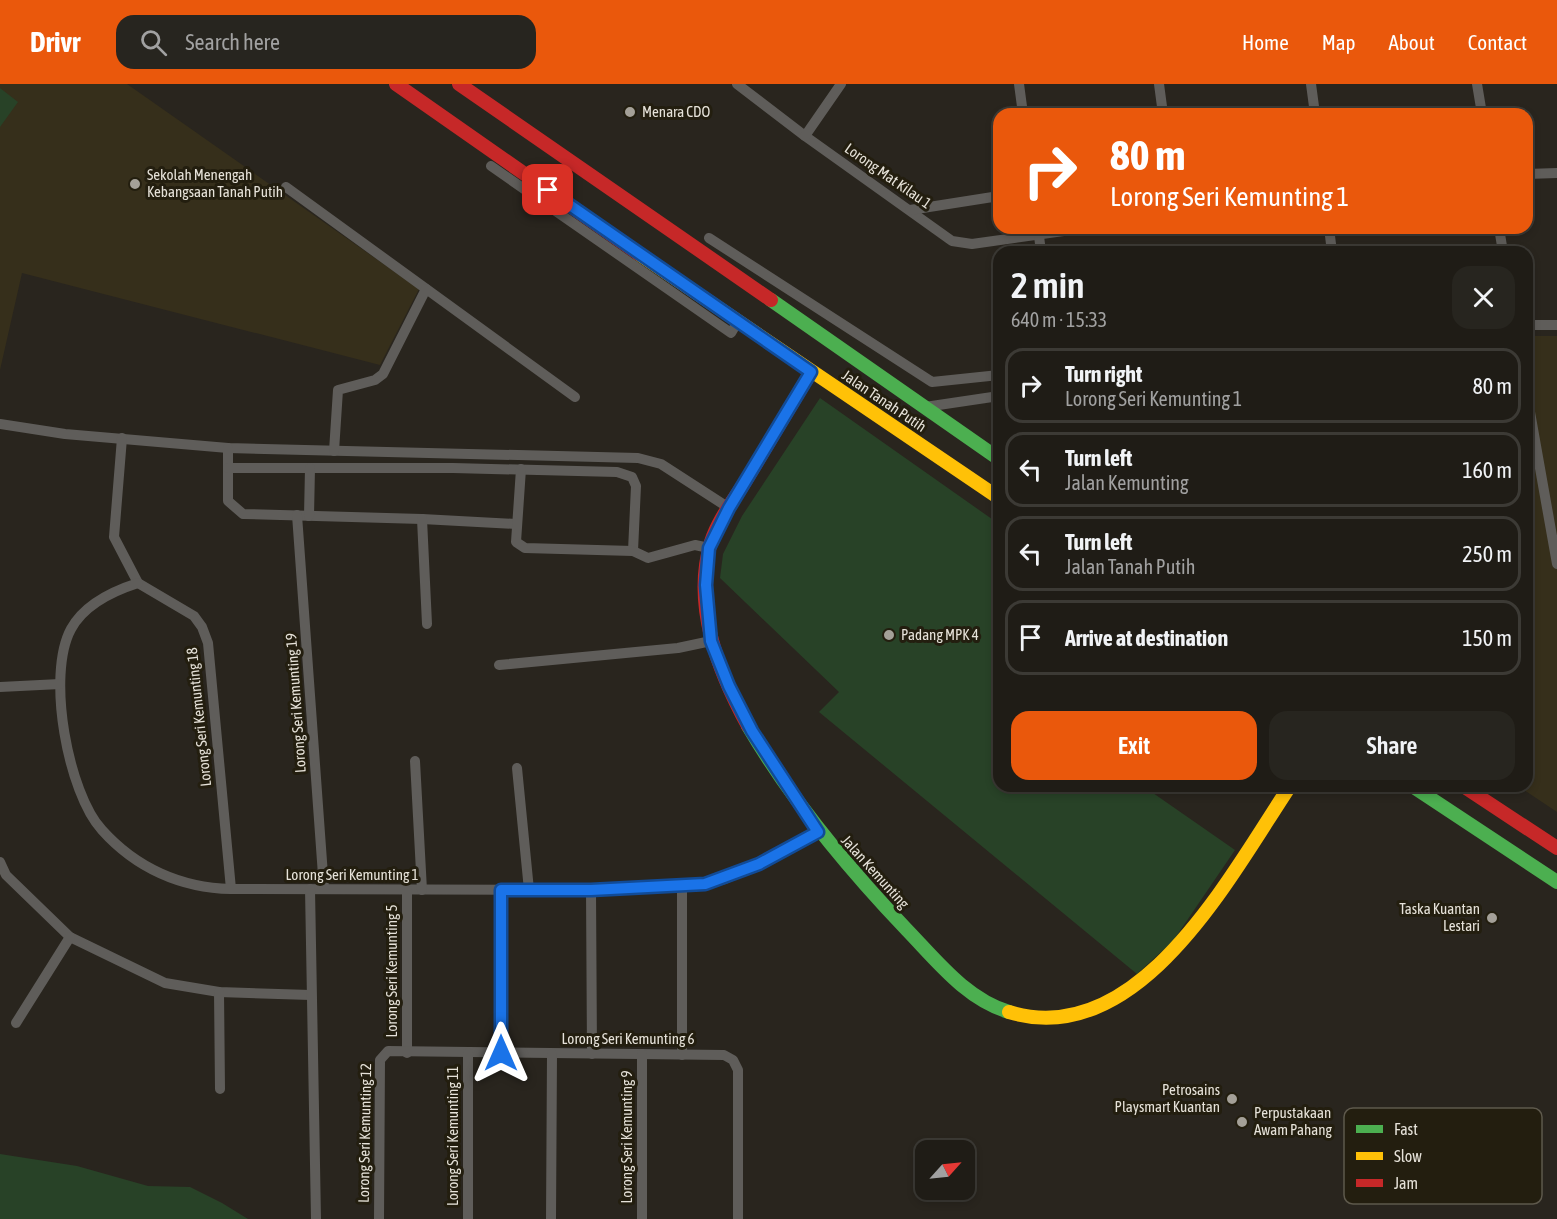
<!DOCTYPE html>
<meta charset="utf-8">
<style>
body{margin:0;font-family:"Asap Condensed",sans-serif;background:#27251f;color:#f1f3f6;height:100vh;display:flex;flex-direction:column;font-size:22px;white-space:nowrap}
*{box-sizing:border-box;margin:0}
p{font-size:20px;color:#a1a1a1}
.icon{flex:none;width:33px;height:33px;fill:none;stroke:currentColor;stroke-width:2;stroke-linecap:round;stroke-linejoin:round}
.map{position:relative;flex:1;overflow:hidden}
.drawer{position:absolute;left:993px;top:162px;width:540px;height:546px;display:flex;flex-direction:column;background:#1f1c16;border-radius:18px;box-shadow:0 3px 9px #0003,0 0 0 2px #3c3a35}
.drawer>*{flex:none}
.top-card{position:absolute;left:993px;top:24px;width:540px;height:126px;border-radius:18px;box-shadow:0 3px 9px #0003,0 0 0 2px #3c3a35;background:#ea580c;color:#fff;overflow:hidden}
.needle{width:39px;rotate:63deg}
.controls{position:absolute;left:915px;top:1056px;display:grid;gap:12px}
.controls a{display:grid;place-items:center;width:60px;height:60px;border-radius:12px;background:#1f1c16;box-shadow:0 3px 9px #0003,0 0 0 2px #3c3a35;font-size:30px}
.pin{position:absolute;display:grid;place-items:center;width:51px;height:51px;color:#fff;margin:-26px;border-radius:12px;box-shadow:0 3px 9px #0006}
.me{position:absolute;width:66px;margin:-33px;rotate:0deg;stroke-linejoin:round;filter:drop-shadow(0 0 4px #0008)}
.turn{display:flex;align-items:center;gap:21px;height:126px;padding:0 18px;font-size:27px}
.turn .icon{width:78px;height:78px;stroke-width:2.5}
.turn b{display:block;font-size:42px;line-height:51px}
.round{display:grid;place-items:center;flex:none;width:63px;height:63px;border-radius:18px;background:#27251f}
.summary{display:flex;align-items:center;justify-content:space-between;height:102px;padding:0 18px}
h1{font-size:36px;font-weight:600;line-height:45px}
.action{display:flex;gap:12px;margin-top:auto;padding:12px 18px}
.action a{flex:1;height:69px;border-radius:18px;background:#ea580c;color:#fff;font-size:24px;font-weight:600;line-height:69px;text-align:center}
.action a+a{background:#27251f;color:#f1f3f6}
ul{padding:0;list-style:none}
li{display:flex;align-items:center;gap:18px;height:75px;margin:0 12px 9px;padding:0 6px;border:3px solid #3c3a35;border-radius:18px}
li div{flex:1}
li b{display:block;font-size:22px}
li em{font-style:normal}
header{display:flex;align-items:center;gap:36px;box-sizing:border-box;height:84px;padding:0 30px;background:#ea580c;color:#fff}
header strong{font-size:28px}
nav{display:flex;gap:33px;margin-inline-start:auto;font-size:21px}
.search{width:420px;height:54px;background:#27251f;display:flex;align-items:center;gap:15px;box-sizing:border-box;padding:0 21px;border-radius:18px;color:#a1a1a1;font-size:22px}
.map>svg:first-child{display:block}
.built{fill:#362f1b}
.green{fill:#284227}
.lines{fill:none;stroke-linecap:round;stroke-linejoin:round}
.street{stroke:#5f5d5a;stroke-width:10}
.fast{stroke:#4caf50;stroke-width:14}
.slow{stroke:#ffc107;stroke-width:14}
.jam{stroke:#c62828;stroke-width:14}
.route-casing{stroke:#114b97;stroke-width:15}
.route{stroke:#1a73e8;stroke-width:10}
.poi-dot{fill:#a4a098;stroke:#231e0f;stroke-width:2}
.labels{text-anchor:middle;stroke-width:6;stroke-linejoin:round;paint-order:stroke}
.poi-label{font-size:15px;fill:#e6e2d9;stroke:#231e0f;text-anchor:start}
.street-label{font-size:15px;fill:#e6e2d9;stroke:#231e0f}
.key{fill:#231e0f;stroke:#5e594c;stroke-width:1.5}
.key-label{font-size:16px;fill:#e6e2d9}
</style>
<header>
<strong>Drivr</strong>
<div class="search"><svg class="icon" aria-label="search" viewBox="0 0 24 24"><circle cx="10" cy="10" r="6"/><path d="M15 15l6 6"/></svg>Search here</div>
<nav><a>Home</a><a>Map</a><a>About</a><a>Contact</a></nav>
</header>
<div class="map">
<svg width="1557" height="1135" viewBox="0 0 1557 1135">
<rect width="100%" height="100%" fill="#29251e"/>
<g class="built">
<path d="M0,0H127L419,205L380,281L22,189L0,286Z"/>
<path d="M1527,252H1557V728L1518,702H1527Z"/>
</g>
<g class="green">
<path d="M0,4L18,18L0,43Z"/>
<path d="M820,314L999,440V702H1158L1153,709L1235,766L1173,857L1137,890L819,628L839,608L720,494L723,470L742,432Z"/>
<path d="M0,1070L77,1082L148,1102L190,1103L222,1119L248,1135H0Z"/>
</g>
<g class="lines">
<g class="street">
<path d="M737,0L805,52L952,157L972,160L1085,144"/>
<path d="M1019,0L1023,30"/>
<path d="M1159,0L1163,30"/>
<path d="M1311,0L1315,30"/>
<path d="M1477,0L1482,30"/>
<path d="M805,52L841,0"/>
<path d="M491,82L731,249L737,239"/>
<path d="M1527,90L1557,89"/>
<path d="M286,103L575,313"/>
<path d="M910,126L999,112"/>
<path d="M1038,144L1041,168"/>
<path d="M1329,144L1332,168"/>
<path d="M1499,144L1503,168"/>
<path d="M709,154L932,298L999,291"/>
<path d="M1527,241H1557"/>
<path d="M1527,311L1557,480"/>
<path d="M925,323L999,312"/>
<path d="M0,340L65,350L228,364L638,374L661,380L729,424"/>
<path d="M122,354L114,453L138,499L194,532L202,543L208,559L231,805"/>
<path d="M228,364V417L243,430L422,435L516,440"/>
<path d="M334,367L338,306L375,296L383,290L426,205"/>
<path d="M228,384H453L617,388L632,393L636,402L633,467"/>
<path d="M521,385L516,458L525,464L633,467L648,474L695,461L709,464"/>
<path d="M297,431L324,805"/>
<path d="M309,432L310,384"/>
<path d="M422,435L427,540"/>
<path d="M138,499C113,507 84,521 71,545C46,591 68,709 102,746C136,784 181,804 231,805L591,806L682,803L725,795L759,780L818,748"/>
<path d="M499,581L678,564L711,557"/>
<path d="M0,603L60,600"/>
<path d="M415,677L422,806"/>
<path d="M517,684L529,806"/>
<path d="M0,778L6,791L70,853L165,899L219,908L311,911"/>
<path d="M310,805L316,1135"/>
<path d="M591,806L592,970"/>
<path d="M219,908L220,1005"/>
<path d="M16,939L70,853"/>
<path d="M407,969V806"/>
<path d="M501,969V806"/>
<path d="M682,971V803"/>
<path d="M379,1135L380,976L388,967L724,971L733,976L738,986V1135"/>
<path d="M468,1135V969"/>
<path d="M551,1135L552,970"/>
<path d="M642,1135V970"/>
</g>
<g class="fast">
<path d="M771,216L999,375"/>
<path d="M748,642C792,717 847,783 907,846C937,877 966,915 1009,928"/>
<path d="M1412,702L1557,798"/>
</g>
<g class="slow">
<path d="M639,170L999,414"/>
<path d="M1009,928C1139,968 1231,790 1290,702"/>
</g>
<g class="jam">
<path d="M396,0L639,170"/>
<path d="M459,0L771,216"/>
<path d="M748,642C718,587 692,521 711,458C718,436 733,417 745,398C767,361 789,325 811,288"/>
<path d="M1463,702L1557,764"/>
</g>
</g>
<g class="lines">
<g class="route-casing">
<path id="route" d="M501,969V806H591L705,800L759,780L818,748L752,647L729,602L711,557L706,501L709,464L729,424L811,288L548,106"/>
</g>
<use href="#route" class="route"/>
</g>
<g class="poi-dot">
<circle cx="630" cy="28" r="6"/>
<circle cx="135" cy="100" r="6"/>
<circle cx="889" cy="551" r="6"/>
<circle cx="1492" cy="834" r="6"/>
<circle cx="1232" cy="1015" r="6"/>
<circle cx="1242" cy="1038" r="6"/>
</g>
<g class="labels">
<g class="poi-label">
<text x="642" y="33">Menara CDO</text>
<text x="147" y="96">Sekolah Menengah<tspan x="147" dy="17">Kebangsaan Tanah Putih</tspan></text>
<text x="901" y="556">Padang MPK 4</text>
<text x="1480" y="830" text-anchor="end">Taska Kuantan<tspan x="1480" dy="17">Lestari</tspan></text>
<text x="1220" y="1011" text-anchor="end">Petrosains<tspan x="1220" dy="17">Playsmart Kuantan</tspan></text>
<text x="1254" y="1034">Perpustakaan<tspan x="1254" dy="17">Awam Pahang</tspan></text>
</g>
<g class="street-label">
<text transform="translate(888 92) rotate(35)" y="5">Lorong Mat Kilau 1</text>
<text transform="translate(884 317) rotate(34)" y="5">Jalan Tanah Putih</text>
<text transform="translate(296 619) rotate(-94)" y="5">Lorong Seri Kemunting 19</text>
<text transform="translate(199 633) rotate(-96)" y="5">Lorong Seri Kemunting 18</text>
<text transform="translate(875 788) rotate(48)" y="5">Jalan Kemunting</text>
<text x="352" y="796">Lorong Seri Kemunting 1</text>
<text transform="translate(392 887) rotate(-90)" y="5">Lorong Seri Kemunting 5</text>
<text x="628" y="960">Lorong Seri Kemunting 6</text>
<text transform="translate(365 1049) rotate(-89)" y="5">Lorong Seri Kemunting 12</text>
<text transform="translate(453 1052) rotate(-90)" y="5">Lorong Seri Kemunting 11</text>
<text transform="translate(627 1053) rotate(-90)" y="5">Lorong Seri Kemunting 9</text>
</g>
</g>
<rect x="1344" y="1024" width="198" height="96" rx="9" class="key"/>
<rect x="1356" y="1041" width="27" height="8" fill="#4caf50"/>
<rect x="1356" y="1068" width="27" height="8" fill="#ffc107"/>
<rect x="1356" y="1095" width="27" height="8" fill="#c62828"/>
<g class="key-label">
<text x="1394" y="1051">Fast</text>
<text x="1394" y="1078">Slow</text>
<text x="1394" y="1105">Jam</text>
</g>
</svg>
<div class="controls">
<a><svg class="needle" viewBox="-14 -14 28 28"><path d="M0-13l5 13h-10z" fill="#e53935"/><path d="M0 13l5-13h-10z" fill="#a1a1a1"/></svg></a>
</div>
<div class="pin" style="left:548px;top:106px;background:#d93025"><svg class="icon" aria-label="arrive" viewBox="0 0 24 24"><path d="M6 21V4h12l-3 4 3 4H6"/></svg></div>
<svg class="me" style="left:501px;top:969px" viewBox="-20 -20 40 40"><path d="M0-17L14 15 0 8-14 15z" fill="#1a73e8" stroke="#fff" stroke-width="4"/></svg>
<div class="top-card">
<div class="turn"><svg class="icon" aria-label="right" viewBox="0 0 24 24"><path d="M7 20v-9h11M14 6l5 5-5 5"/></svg><div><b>80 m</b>Lorong Seri Kemunting 1</div></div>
</div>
<section class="drawer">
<div class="summary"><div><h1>2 min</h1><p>640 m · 15:33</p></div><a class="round"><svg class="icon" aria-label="close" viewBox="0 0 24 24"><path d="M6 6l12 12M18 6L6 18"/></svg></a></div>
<ul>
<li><svg class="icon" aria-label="right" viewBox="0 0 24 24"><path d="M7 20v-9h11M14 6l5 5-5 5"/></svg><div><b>Turn right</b><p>Lorong Seri Kemunting 1</p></div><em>80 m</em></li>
<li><svg class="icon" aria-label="left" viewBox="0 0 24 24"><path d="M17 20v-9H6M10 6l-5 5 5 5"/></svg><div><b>Turn left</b><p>Jalan Kemunting</p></div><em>160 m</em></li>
<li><svg class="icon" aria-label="left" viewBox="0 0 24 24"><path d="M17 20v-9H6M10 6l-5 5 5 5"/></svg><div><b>Turn left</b><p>Jalan Tanah Putih</p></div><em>250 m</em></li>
<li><svg class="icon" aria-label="arrive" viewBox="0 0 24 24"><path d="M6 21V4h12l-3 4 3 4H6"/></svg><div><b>Arrive at destination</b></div><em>150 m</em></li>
</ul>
<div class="action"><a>Exit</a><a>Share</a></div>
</section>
</div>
